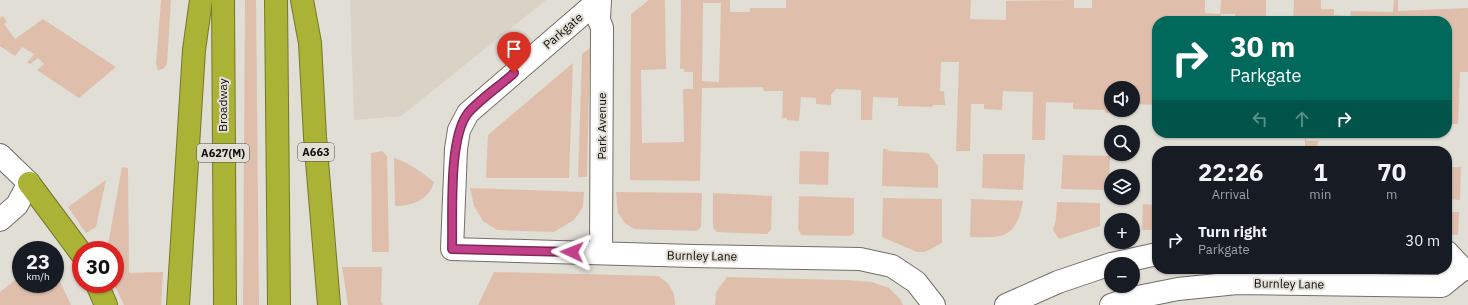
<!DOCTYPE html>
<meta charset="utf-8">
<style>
body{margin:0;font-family:"IBM Plex Sans",sans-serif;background:#20242c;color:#f1f3f6;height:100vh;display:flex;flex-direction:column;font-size:15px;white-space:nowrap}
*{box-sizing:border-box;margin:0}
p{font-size:13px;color:#9ea1a6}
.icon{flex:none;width:22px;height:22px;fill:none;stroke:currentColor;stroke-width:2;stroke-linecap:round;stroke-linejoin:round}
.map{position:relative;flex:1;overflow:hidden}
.side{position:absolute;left:1152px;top:146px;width:300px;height:128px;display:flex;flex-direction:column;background:#171b24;border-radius:16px;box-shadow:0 1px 3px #0004}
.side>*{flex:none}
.top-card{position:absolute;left:1152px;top:16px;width:300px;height:122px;border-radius:16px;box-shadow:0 1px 3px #0004;background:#00695c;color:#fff;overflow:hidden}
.buttons{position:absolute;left:1104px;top:81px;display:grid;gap:8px}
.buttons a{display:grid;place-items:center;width:36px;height:36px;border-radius:50%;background:#171b24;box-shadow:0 1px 3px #0004;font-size:20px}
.speed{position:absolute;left:12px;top:241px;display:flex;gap:8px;font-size:20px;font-weight:700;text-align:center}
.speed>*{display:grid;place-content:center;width:52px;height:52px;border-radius:50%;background:#171b24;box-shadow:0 1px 3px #0004;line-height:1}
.speed small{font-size:10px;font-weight:400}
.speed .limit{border:6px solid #d22;background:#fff;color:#111}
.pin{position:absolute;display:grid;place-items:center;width:34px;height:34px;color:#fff;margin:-41px -17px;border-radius:50% 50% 50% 0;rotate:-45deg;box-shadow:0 0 4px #0007}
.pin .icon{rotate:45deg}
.me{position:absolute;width:44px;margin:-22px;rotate:272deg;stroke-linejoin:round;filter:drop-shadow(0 0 3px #0008)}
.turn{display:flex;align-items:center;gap:14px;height:84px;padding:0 12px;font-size:18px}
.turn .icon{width:52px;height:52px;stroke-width:2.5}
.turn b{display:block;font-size:28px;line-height:34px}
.lanes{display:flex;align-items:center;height:38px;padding:0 12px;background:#0003;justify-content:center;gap:20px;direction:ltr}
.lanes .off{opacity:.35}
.eta{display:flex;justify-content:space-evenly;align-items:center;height:68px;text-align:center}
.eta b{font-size:24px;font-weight:700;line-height:28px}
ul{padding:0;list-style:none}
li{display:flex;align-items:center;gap:12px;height:52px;padding:0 12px}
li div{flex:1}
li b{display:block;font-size:15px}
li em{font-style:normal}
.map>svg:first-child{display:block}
.built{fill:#d8d3c4}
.green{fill:#dfbfac;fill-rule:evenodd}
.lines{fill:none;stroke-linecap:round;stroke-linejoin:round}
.minor-casing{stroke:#726f68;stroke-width:24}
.highway-casing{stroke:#737927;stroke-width:24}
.minor{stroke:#fff;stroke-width:22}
.highway{stroke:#aab336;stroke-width:22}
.route-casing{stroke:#7e2a58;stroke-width:10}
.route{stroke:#c24088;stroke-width:7}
.labels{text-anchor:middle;stroke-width:4;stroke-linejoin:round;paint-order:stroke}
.shield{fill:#e1ded6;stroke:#4d4c48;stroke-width:1}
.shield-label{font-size:11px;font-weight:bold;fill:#0e0d0b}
.street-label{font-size:12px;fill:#0e0d0b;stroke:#e1ded6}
</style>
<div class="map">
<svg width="1468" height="305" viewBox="0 0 1468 305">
<rect width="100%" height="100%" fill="#e1ded6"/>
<path class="built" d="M350,0H546L401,116L354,120Z"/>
<g class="green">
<path d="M161,0H171L167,64L163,69L158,70L156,64Z"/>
<path d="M245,0H256L259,305H243Z"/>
<path d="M649,0H665L666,69L641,70L642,143L684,142L683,89H693V72H684V69H680L681,0H730V12H750V8H786V0H971L970,19L1006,20V1L1074,0V8H1092V0H1205V13L1220,14L1221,0H1266V20L1293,21L1294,0H1321V9H1334V15L1350,16L1351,11L1393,12L1394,0H1398V11L1468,8V72H1460L1458,124H1447V21H1236L1235,14H1221V21H1157V105L1133,104V88H1111V113H1105V110L1073,109V103L1046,102L1045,140H1032L1033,92L1003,91L1002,110L984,109V104H971L970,151H956L959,62H941L940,91H944L945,105H933L932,107L898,106V98L873,97L872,120H861V90L836,89L831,95V105L816,104V98L801,97L799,121L787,120V118H782L783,91H764L763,87L702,88L700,181L630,180L631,14ZM703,3H721L719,82L702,81Z"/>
<path d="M3,16L7,22L4,24L15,39L43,19L116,67L79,98L37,70L44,64L38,58L30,64L27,63L34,54L22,47L15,56L0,46V18Z"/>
<path d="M590,48L587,177H578L582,54Z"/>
<path d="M573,63L569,178H486L488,135Z"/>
<path d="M1293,133H1306V141H1318L1317,151H1305V136L1293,135Z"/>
<path d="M883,149H887L888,151L928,153L938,166V188L882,186Z"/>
<path d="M382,151L387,156L389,252H372L371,153Z"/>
<path d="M800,151L829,152L828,185L799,184Z"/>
<path d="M983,154H1025L1023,190L982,188Z"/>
<path d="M1063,155L1110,156L1109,190L1061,189Z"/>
<path d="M394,158C410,163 421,172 434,182C429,200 412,206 395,206Z"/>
<path d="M122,167L128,168L129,273L163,272L161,305H124L114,284L115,250H107Z"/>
<path d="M1447,167H1461L1460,200L1447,199Z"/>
<path d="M106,180L96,227L86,233L68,207Z"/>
<path d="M470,188L584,192L583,207L574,220L554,232L497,230L483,221L474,206Z"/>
<path d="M616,192L702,193L701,227L697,231L634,229L625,223L618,213Z"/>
<path d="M713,193L772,196L771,230L767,234L716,232L713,227Z"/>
<path d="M799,196L854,198V233L850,236L801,235L798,229Z"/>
<path d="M883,198L942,199V243L925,252H917L882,237Z"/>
<path d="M971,199L1023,201C1016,239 1004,238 970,237Z"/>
<path d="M1057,202L1100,203V226L1059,239L1053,230L1056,219Z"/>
<path d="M1143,204L1157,205V230H1142Z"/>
<path d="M1447,212H1459L1458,235L1447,234Z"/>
<path d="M342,267H382L381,302L383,305H348Z"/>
<path d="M55,271L71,305H0V292L20,276H21V284H55Z"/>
<path d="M494,272L658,276C670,283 675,291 675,305H478Z"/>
<path d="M727,277L846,280L872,282L889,288L900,299L903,305H715L716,292Z"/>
</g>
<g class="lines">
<g class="minor-casing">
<g id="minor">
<path d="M599,0L468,113L459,130L456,149L452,249L693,256L860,259L892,266L916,282L934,305"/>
<path d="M600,0L599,20L602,28L601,253"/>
<path d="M0,155L29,183L17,205L0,220"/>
<path d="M1447,252L1463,269"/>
<path d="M1112,264L1157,254"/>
<path d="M1006,305L1058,282L1111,264"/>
<path d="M1111,305L1128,299L1178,289L1237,283L1442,286L1463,269H1468"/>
</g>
</g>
<g class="highway-casing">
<g id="highway">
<path d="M223,0L225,305"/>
<path d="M276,0L279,305"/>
<path d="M302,0L310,43L315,137L329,305"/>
<path d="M29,183L81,253"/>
<path d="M97,284L106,305"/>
<path d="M178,305L194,50L201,0"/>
</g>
</g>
<use href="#minor" class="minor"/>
<use href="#highway" class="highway"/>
</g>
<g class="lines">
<g class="route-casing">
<path id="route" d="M514,73C501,85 479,100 468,113C448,138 453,216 452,249L572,252"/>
</g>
<use href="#route" class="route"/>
</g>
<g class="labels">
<g class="shield">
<rect x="298" y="143" width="36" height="18" rx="3"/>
<rect x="197" y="144" width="52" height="18" rx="3"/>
</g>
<g class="shield-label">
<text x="316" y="156">A663</text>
<text x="223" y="157">A627(M)</text>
</g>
<g class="street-label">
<text transform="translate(563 31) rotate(-41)" y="4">Parkgate</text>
<text transform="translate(223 105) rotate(-90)" y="4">Broadway</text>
<text transform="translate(602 126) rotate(-90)" y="4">Park Avenue</text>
<text transform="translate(702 256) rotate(1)" y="4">Burnley Lane</text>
<text transform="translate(1289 284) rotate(1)" y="4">Burnley Lane</text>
</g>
</g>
</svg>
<div class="buttons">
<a><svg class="icon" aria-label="sound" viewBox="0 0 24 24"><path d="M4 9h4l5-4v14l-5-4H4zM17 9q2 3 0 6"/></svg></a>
<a><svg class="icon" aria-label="search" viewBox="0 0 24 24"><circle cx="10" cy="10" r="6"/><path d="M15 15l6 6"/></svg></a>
<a><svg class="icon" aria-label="layers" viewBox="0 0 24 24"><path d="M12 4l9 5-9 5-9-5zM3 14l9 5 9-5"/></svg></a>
<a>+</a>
<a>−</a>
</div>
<div class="speed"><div>23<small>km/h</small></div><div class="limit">30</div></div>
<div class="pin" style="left:514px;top:73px;background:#d93025"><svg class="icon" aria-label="arrive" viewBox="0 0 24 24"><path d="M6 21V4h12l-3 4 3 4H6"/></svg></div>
<svg class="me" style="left:572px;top:252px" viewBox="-20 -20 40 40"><path d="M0-17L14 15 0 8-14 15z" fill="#c24088" stroke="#fff" stroke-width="4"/></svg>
<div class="top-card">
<div class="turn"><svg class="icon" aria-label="right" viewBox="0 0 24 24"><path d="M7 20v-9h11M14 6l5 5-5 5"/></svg><div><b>30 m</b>Parkgate</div></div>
<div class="lanes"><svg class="icon off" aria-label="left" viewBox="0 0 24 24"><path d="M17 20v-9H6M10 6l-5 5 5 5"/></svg><svg class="icon off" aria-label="ahead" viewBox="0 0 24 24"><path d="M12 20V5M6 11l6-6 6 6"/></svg><svg class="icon" aria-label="right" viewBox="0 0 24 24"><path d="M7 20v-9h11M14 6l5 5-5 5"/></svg></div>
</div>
<section class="side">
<div class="eta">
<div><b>22:26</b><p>Arrival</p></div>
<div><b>1</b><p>min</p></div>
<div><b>70</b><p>m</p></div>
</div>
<ul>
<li><svg class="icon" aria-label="right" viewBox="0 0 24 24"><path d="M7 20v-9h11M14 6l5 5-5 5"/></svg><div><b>Turn right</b><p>Parkgate</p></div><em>30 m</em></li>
</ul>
</section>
</div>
